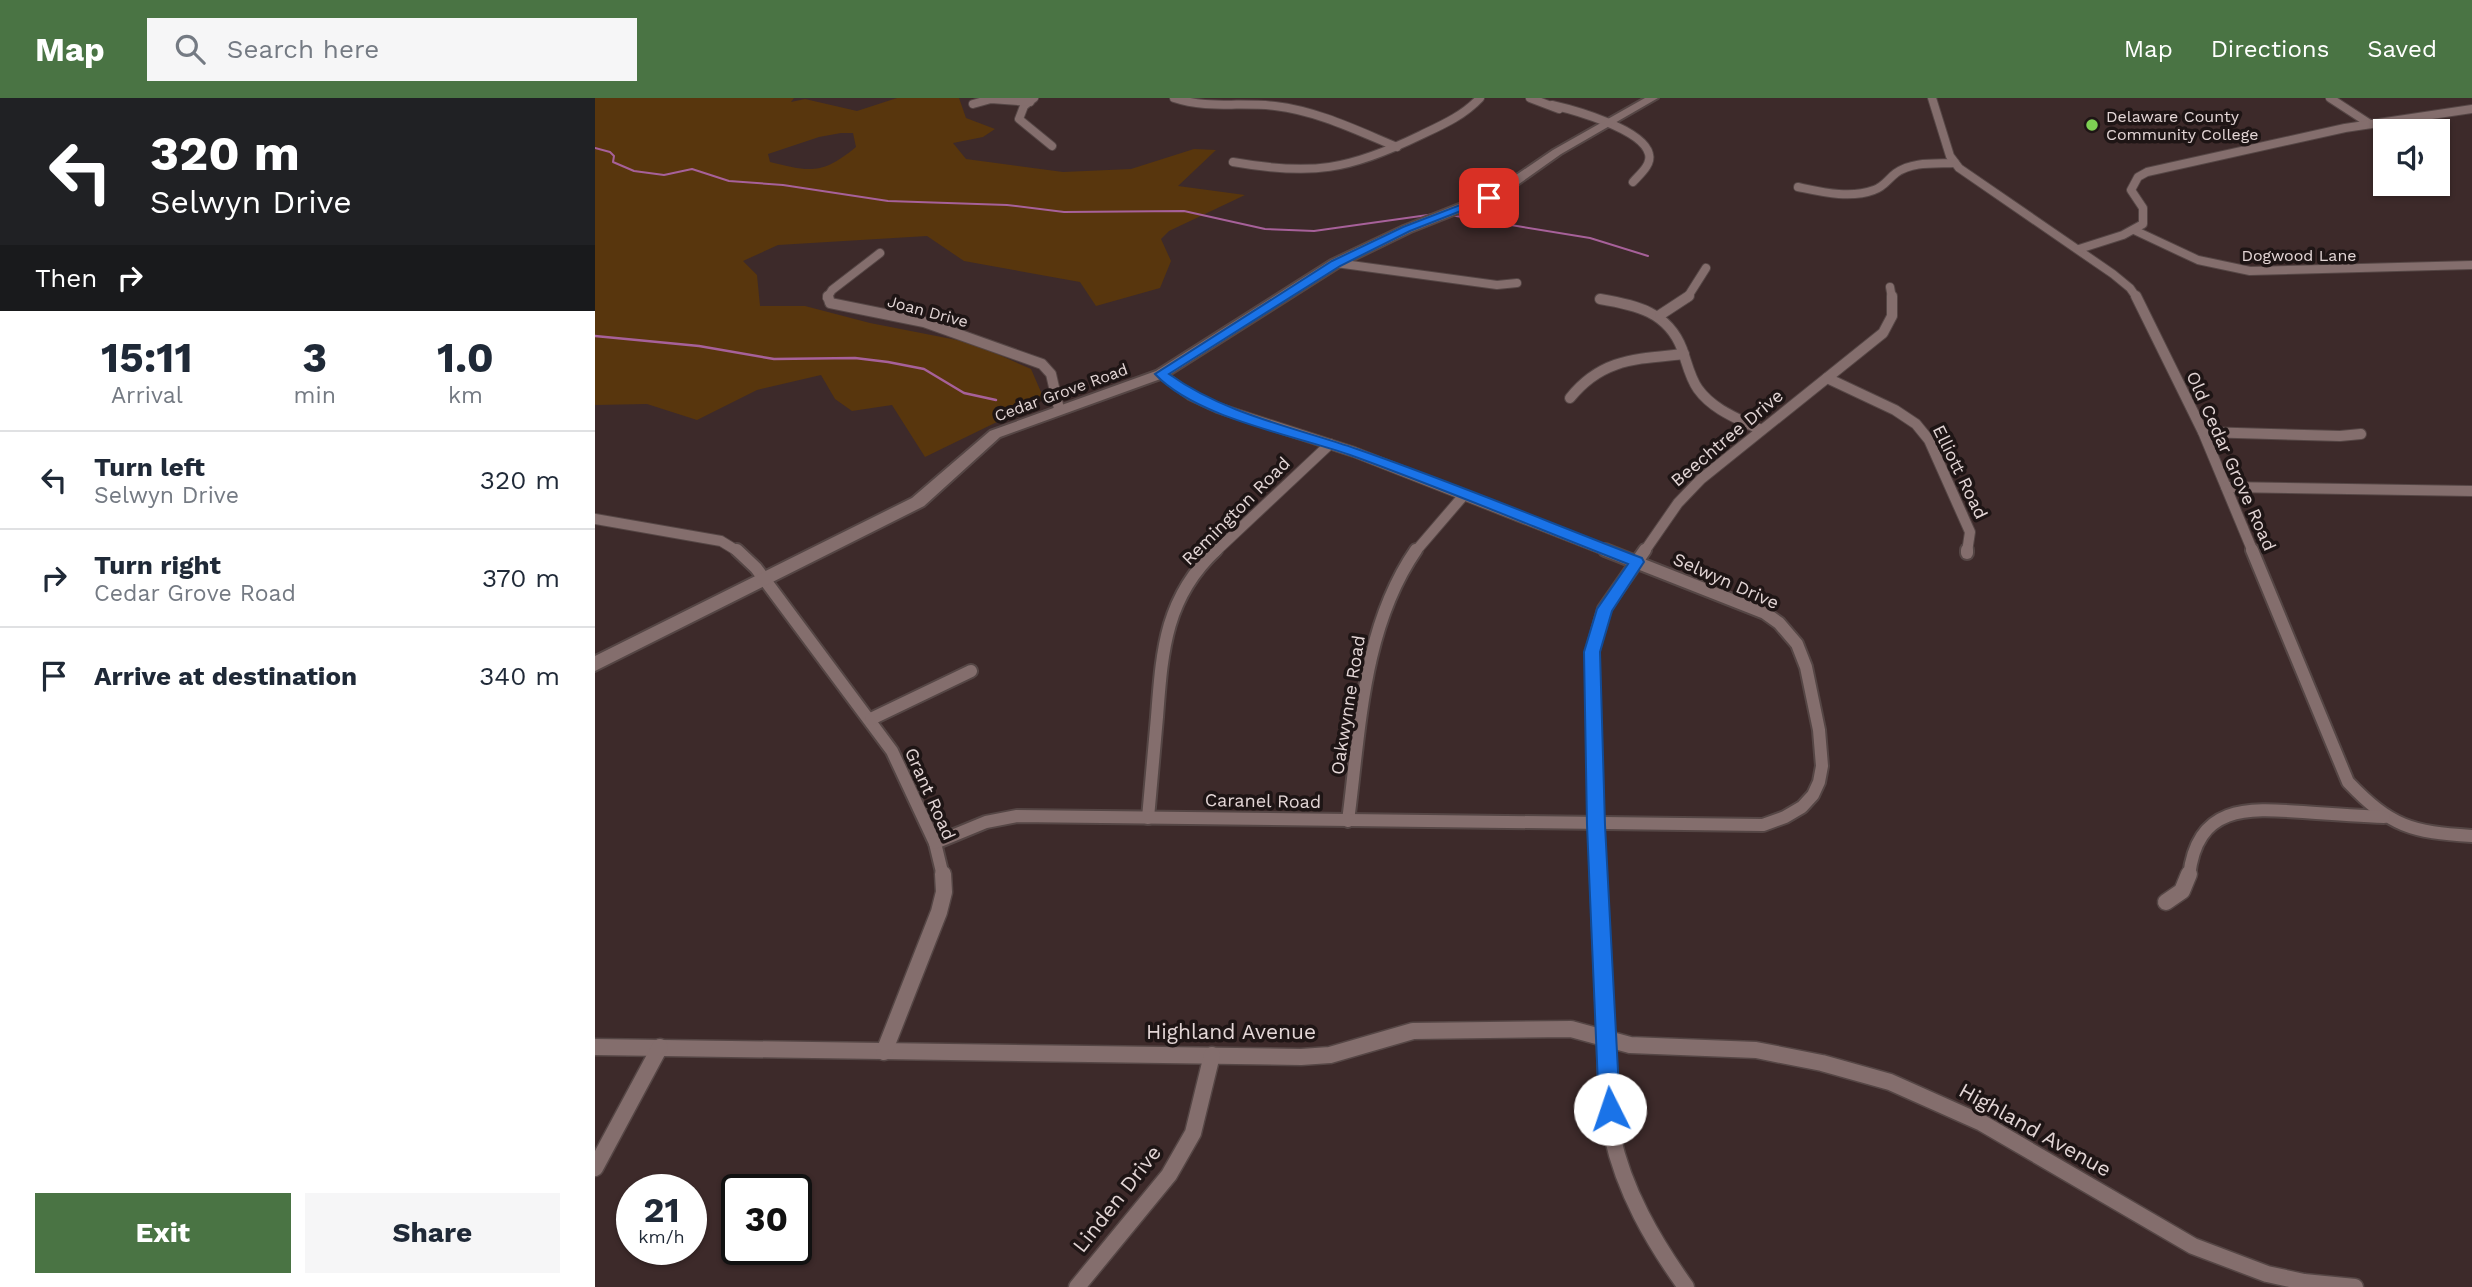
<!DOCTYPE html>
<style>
body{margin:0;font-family:"Work Sans",sans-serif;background:#f6f6f7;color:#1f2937;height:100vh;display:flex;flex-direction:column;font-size:26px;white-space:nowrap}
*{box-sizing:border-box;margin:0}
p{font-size:23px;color:#747a83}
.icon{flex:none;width:38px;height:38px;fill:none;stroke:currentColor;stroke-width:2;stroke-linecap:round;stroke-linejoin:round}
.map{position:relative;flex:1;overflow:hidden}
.drawer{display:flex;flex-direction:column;background:#fff;width:595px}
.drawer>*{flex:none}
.top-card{background:#202124;color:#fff;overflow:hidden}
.buttons{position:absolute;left:1778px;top:21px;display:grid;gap:14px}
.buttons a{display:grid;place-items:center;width:77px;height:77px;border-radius:0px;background:#fff;box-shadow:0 2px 5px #0004;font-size:35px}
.speed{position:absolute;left:21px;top:1076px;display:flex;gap:14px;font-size:35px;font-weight:700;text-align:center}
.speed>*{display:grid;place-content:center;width:91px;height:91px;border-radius:50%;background:#fff;box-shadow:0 2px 5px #0004;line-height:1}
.speed small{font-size:18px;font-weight:400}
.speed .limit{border:4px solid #111;border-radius:10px;background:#fff;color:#111}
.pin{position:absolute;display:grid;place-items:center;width:60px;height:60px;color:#fff;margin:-30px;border-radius:14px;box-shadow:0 4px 10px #0006}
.me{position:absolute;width:77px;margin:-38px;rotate:356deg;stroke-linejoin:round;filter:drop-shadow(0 0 5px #0008)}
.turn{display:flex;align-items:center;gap:24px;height:147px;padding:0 35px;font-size:32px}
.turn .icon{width:91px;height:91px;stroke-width:2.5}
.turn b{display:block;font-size:49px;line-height:60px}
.then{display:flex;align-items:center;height:66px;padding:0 35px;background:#0003;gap:14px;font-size:26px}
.eta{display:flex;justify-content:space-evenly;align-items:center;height:119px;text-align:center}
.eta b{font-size:42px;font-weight:700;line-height:49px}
.primary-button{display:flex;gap:14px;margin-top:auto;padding:14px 35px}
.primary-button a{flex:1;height:80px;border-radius:0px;background:#4a7444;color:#fff;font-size:28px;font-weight:700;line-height:80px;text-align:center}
.primary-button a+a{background:#f6f6f7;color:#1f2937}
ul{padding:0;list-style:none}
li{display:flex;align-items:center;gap:21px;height:98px;padding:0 35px;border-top:2px solid #e0e1e3}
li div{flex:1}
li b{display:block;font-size:26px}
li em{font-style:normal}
header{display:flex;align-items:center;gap:42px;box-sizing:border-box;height:98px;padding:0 35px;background:#4a7444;color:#fff}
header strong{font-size:33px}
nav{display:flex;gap:38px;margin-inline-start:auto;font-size:24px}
.search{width:490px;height:63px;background:#f6f6f7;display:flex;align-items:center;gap:18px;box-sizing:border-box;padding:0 24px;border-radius:0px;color:#747a83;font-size:26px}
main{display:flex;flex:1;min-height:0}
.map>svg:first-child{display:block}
.green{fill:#58360d;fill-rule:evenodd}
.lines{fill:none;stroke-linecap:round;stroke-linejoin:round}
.stream-far1{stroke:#a7619a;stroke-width:2}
.stream{stroke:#a7619a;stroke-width:2.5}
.street-far3-casing{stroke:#554645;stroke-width:10}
.street-far2-casing{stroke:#554645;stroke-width:12}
.street-far1-casing{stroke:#554645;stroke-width:16}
.street-casing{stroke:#554645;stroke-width:19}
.secondary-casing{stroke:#554645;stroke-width:4}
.street-far3{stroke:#846e6d;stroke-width:8}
.street-far2{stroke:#846e6d;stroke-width:10}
.street-far1{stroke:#846e6d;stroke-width:12}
.street{stroke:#846e6d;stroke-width:16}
.secondary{fill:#846e6d;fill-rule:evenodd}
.route{fill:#1a73e8;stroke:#114b97;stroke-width:2}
.poi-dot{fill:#7ed053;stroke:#1e1515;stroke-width:2.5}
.labels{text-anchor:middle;stroke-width:7;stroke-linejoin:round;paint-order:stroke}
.far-poi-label{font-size:16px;fill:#e3d6d6;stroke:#1e1515;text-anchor:start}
.far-street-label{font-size:16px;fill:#e3d6d6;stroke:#1e1515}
.street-label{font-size:18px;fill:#e3d6d6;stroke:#1e1515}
.near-street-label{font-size:21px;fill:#e3d6d6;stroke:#1e1515}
</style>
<header>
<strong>Map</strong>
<div class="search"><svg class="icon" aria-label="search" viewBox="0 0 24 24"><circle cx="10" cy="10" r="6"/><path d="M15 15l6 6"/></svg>Search here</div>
<nav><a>Map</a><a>Directions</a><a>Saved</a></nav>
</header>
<main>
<section class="drawer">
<div class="top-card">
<div class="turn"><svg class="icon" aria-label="left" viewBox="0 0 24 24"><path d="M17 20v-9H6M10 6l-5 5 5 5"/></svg><div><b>320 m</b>Selwyn Drive</div></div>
<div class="then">Then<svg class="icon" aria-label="right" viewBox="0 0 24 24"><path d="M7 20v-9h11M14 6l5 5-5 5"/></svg></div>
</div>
<div class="eta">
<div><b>15:11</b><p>Arrival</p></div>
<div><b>3</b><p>min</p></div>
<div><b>1.0</b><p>km</p></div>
</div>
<ul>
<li><svg class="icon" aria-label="left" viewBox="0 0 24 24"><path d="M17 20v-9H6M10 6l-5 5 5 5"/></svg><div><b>Turn left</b><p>Selwyn Drive</p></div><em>320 m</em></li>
<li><svg class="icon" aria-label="right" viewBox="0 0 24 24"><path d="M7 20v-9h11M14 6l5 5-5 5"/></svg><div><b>Turn right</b><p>Cedar Grove Road</p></div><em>370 m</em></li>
<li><svg class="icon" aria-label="arrive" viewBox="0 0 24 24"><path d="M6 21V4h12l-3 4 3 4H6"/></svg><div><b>Arrive at destination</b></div><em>340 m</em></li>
</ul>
<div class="primary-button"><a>Exit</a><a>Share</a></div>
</section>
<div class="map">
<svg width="1877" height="1189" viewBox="0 0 1877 1189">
<rect width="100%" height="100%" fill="#3d2a2a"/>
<path class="green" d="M0,0H199L196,4L210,1L262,13L302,0H364L371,20L400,31L388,39L358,45L371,61L468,74L536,71L599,51L621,52L583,88L650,97L574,133L566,141L576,163L565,190L501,208L485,184L369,163L332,138L183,147L148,163L162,177L165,208H210L275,225L377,245L436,271L449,301L330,359L297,307L257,313L240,301L226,277L162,292L102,322L52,306L0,307ZM246,35H258L261,49C227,77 215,74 175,64L173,56L224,39Z"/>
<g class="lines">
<g class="stream-far1">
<path d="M0,50L15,54L19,58L18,64L39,73L69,77L97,71L134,83L188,87L293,103L412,107L469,114L589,113L670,131L719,133L840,116"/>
<path d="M855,117L995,140L1053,158"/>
</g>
<path class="stream" d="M0,238L104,248L179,261L260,260L293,264L329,271L369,295L401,302"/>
<g class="street-far3-casing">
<g id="street-far3">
<path d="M439,0L429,8L424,21L457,48"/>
<path d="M579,0C612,11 646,4 680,8C723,13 763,33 802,49"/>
<path d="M935,0L964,11"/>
<path d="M1337,0L1355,58L1364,70L1518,176L1535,190L1542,200"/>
<path d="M1735,0L1775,26"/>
<path d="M378,6L396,1L435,4"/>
<path d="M957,7C979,12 1048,31 1054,56C1057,67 1044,77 1038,84"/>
<path d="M638,64C717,78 754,72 826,37C847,27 868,18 885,0"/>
<path d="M1203,89C1227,94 1255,101 1279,92C1289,89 1293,81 1301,75C1318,63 1341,66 1360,65"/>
<path d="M1539,132L1603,162L1655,173L1877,167"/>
<path d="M1484,151L1528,137L1548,126V110L1536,92L1543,79L1552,74L1750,30L1877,11"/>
<path d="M741,165L902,187L922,185"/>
<path d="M1295,189L1297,200"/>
<path d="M232,200L237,192L285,155"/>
<path d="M1092,200L1111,170"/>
</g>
</g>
<g class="street-far2-casing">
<g id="street-far2">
<path d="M233,198L235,205L329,224L447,266L456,276L464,311"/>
<path d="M1541,198L1608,334L1658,454"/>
<path d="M1005,201C1041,207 1073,214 1087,251C1092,265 1095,280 1103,291C1118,312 1144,321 1166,332"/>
<path d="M1065,217L1094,198"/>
<path d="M566,276L595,297L623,310L759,354L1014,454"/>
<path d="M1232,280L1300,312L1321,326L1334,342L1375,434L1372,454"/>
<path d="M975,300C1007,260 1042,261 1089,256"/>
<path d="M1608,334L1745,338L1766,336"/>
<path d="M1631,389L1877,393"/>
<path d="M0,421L126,443L144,454"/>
<path d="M620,454L735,346"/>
<path d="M820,454L869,397"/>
<path d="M1049,454L1083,405L1106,381L1288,235L1297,218V198"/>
</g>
</g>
<g class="street-far1-casing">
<g id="street-far1">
<path d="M142,452L161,470L297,653L340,745L348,778"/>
<path d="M1657,452L1753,684C1796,729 1816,734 1877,738"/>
<path d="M1372,455V452"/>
<path d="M276,621L376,573"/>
<path d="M553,720C556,686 559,652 562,619C567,553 570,500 621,452"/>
<path d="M753,723C765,632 767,530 821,452"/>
<path d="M340,745L391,724L422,718L1168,727L1190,719L1207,709L1218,697L1224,684L1227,668L1224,632L1211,569L1202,546L1184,525L1170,515L1010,452"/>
<path d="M1003,778L997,554L1009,511L1050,452"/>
<path d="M1594,778C1602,707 1651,710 1708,714C1735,716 1762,718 1789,719"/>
</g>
</g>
<g class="street-casing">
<g id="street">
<path d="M1003,776C1005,831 1008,886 1010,941C1011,972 1010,1006 1017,1037C1029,1093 1058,1143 1091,1189"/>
<path d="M1571,804L1587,793L1594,776"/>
<path d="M0,949L706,959L735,957L818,933L976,931L1035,947L1161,952L1227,965L1295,984L1387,1025L1598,1148L1672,1176L1709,1184L1760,1189"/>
<path d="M289,954L344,814L349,794L348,776"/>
<path d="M0,1070L65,949"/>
<path d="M482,1189L574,1077L598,1035L617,957"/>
</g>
</g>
<g class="secondary-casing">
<path id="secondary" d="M1050,0H1063L966,56L907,98L816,134L746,168L571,279L405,339L329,408L0,573V558L317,400L395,333L561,273L736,162L808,128L899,92L958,52Z"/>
</g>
<use href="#street-far3" class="street-far3"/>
<use href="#street-far2" class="street-far2"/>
<use href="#street-far1" class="street-far1"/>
<use href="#street" class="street"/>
<use href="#secondary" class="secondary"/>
</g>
<path class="route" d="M891,97L899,100L815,133L745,168L574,276C630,316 698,329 762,351C858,384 953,424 1047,460L1049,464L1047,467L1017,513L1005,554L1010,727L1025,1011L1022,1019L1015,1022L1007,1019L1004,1011L992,727L989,554L1002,511L1033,466C941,430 849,391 755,357C699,337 601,320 560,276L737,163L808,129Z"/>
<circle class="poi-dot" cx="1497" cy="27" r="7"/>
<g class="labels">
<g class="far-poi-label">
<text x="1511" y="24">Delaware County<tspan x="1511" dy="18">Community College</tspan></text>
</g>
<g class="far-street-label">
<text x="1704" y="163">Dogwood Lane</text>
<text transform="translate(333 213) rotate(15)" y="6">Joan Drive</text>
<text transform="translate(466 294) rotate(-20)" y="6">Cedar Grove Road</text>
</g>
<g class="street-label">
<text transform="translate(1132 340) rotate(-40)" y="6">Beechtree Drive</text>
<text transform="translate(1636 363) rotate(66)" y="6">Old Cedar Grove Road</text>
<text transform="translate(1365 374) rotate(64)" y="6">Elliott Road</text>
<text transform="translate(641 413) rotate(-45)" y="6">Remington Road</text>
<text transform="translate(1131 483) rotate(24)" y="6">Selwyn Drive</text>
<text transform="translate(753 607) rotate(-81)" y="6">Oakwynne Road</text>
<text transform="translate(335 696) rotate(66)" y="6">Grant Road</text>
<text transform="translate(668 703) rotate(1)" y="6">Caranel Road</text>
</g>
<g class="near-street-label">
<text x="636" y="941">Highland Avenue</text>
<text transform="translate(1440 1032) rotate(29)" y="7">Highland Avenue</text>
<text transform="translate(522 1101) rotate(-52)" y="7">Linden Drive</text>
</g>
</g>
</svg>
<div class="buttons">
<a><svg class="icon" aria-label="sound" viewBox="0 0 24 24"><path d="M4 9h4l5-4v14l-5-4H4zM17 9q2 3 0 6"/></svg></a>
</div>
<div class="speed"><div>21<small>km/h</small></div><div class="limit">30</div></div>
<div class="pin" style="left:894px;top:100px;background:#d93025"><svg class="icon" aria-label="arrive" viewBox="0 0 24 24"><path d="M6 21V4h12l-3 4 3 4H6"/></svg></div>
<svg class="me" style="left:1015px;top:1011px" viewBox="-20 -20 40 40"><circle r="19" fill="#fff"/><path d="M0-13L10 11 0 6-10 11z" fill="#1a73e8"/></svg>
</div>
</main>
